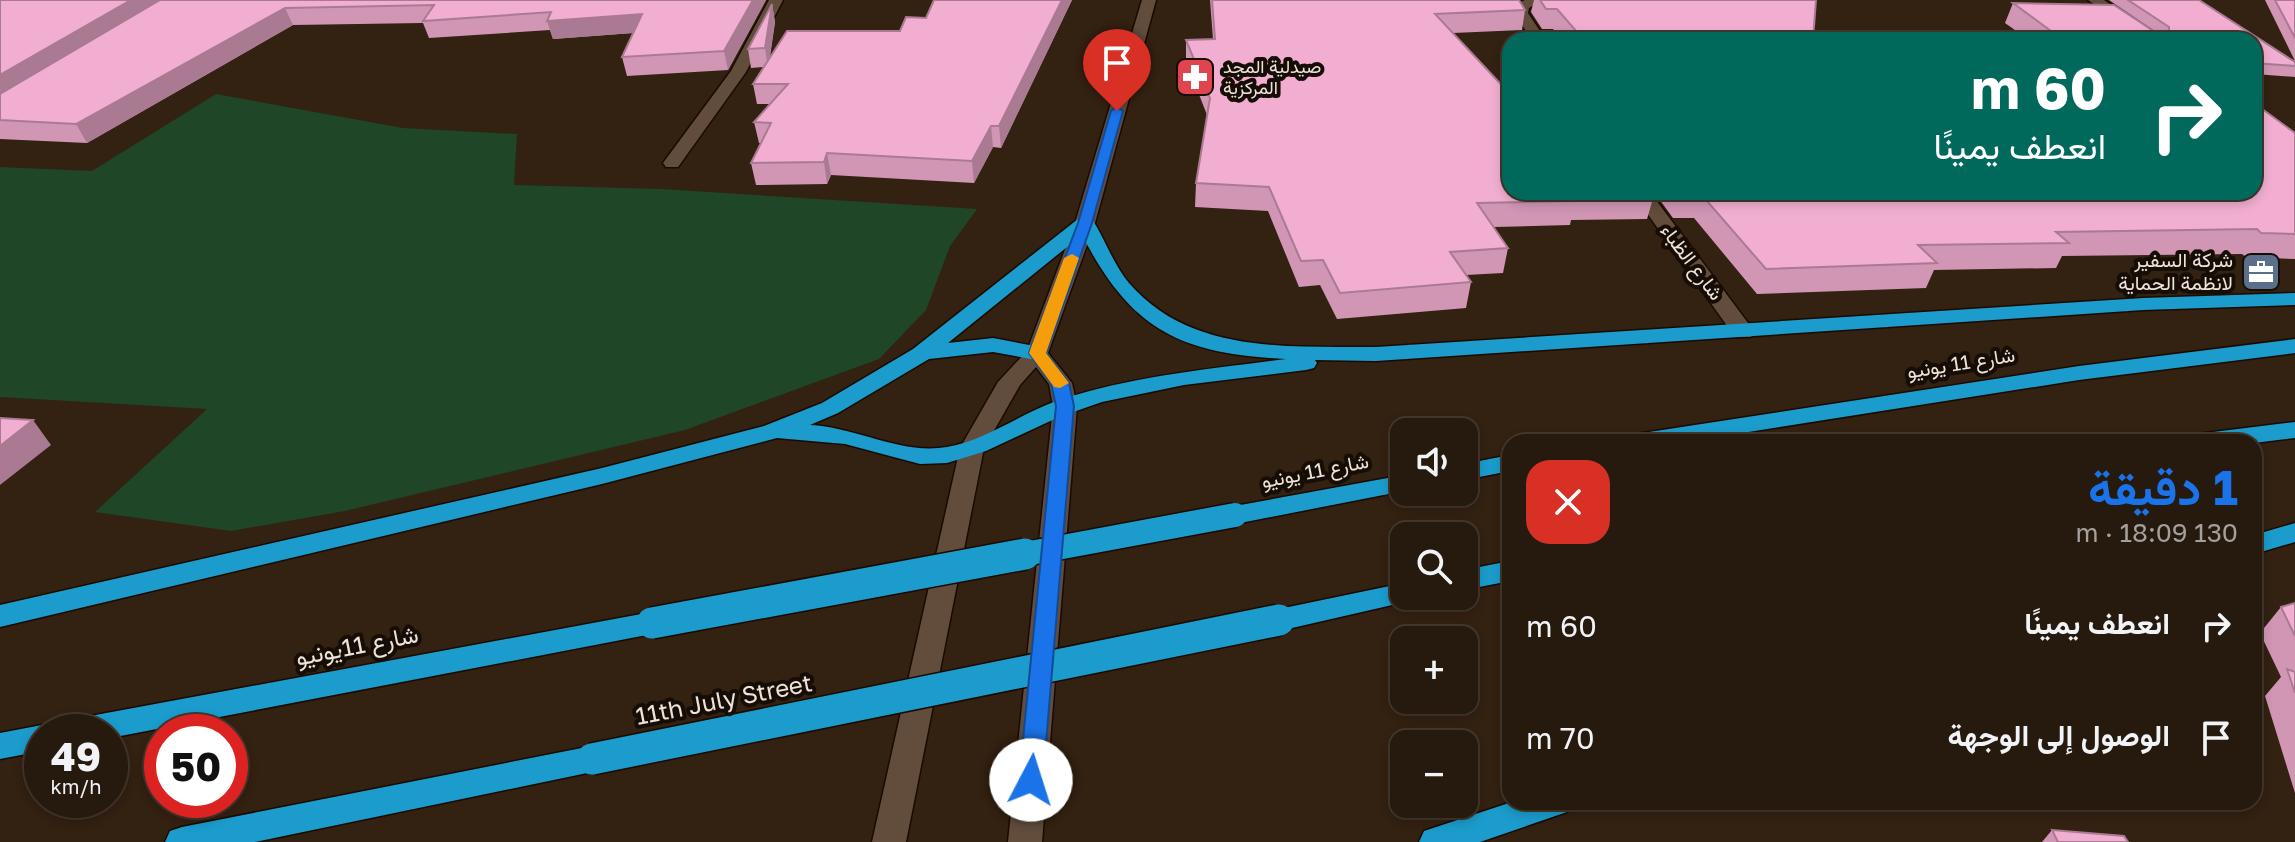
<!DOCTYPE html>
<html lang="ar">
<meta charset="utf-8">
<style>
body{margin:0;font-family:"Golos Text",Vazirmatn,sans-serif;background:#32261b;color:#f1f3f6;direction:rtl;height:100vh;display:flex;flex-direction:column;font-size:30px;white-space:nowrap}
*{box-sizing:border-box;margin:0}
p{font-size:26px;color:#a4a09d}
.icon{flex:none;width:44px;height:44px;fill:none;stroke:currentColor;stroke-width:2;stroke-linecap:round;stroke-linejoin:round}
.map{position:relative;flex:1;overflow:hidden;direction:ltr}
.details{position:absolute;left:1502px;top:434px;width:760px;height:376px;display:flex;flex-direction:column;background:#26190d;border-radius:24px;box-shadow:0 4px 12px #0003,0 0 0 2px #42382e;direction:rtl}
.details>*{flex:none}
.guide{position:absolute;left:1502px;top:32px;width:760px;height:168px;border-radius:24px;box-shadow:0 4px 12px #0003,0 0 0 2px #42382e;direction:rtl;background:#00695c;color:#fff;overflow:hidden}
.controls{position:absolute;left:1390px;top:418px;display:grid;gap:16px}
.controls a{display:grid;place-items:center;width:88px;height:88px;border-radius:16px;background:#26190d;box-shadow:0 4px 12px #0003,0 0 0 2px #42382e;font-size:40px}
.speed{position:absolute;left:24px;top:714px;display:flex;gap:16px;font-size:40px;font-weight:700;text-align:center}
.speed>*{display:grid;place-content:center;width:104px;height:104px;border-radius:50%;background:#26190d;box-shadow:0 4px 12px #0003,0 0 0 2px #42382e;line-height:1}
.speed small{font-size:20px;font-weight:400}
.speed .limit{border:12px solid #d22;background:#fff;color:#111}
.pin{position:absolute;display:grid;place-items:center;width:68px;height:68px;color:#fff;margin:-82px -34px;border-radius:50% 50% 50% 0;rotate:-45deg;box-shadow:0 0 8px #0007}
.pin .icon{rotate:45deg}
.me{position:absolute;width:88px;margin:-44px;rotate:5deg;stroke-linejoin:round;filter:drop-shadow(0 0 6px #0008)}
.turn{display:flex;align-items:center;gap:28px;height:168px;padding:0 24px;font-size:36px}
.turn .icon{width:104px;height:104px;stroke-width:2.5}
.turn b{display:block;font-size:56px;line-height:68px}
.round{display:grid;place-items:center;flex:none;width:84px;height:84px;border-radius:24px;background:#32261b}
.head{display:flex;align-items:center;justify-content:space-between;height:136px;padding:0 24px}
h1{font-size:48px;font-weight:700;line-height:60px;color:#1a73e8}
ul{padding:0;list-style:none}
li{display:flex;align-items:center;gap:24px;height:112px;padding:0 24px}
li div{flex:1}
li b{display:block;font-size:30px}
li em{font-style:normal}
.map>svg:first-child{display:block}
.green{fill:#1f4627}
.lines{fill:none;stroke-linecap:round;stroke-linejoin:round}
.street-casing{stroke:#1a0a00;stroke-width:3}
.secondary-casing{stroke:#1a0a00;stroke-width:3}
.highway-casing{stroke:#1a0a00;stroke-width:3}
.street{fill:#624d3c;fill-rule:evenodd}
.secondary{fill:#624d3c;fill-rule:evenodd}
.highway{fill:#1b9ccc;fill-rule:evenodd}
.highway-bridge-far1-casing{stroke:#1a0a00;stroke-width:27;stroke-linecap:butt}
.highway-bridge-casing{stroke:#1a0a00;stroke-width:34;stroke-linecap:butt}
.highway-bridge-far1{stroke:#1b9ccc;stroke-width:24}
.highway-bridge{stroke:#1b9ccc;stroke-width:31}
.wall{fill:#d096b4}
.shaded-wall{fill:#a97a92}
.building{fill:#f2aed1;stroke:#a97a92;stroke-width:2}
.route{fill:#1a73e8;stroke:#114b97;stroke-width:2}
.slow{fill:#f59e0b}
.labels{text-anchor:middle;stroke-width:8;stroke-linejoin:round;paint-order:stroke}
.far-poi-label{font-size:18px;fill:#efe3d9;stroke:#150d06;text-anchor:start}
.poi-label{font-size:20px;fill:#efe3d9;stroke:#150d06;text-anchor:end}
.street-label{font-size:20px;fill:#efe3d9;stroke:#150d06}
.near-street-label{font-size:24px;fill:#efe3d9;stroke:#150d06}
</style>
<div class="map">
<svg width="2295" height="842" viewBox="0 0 2295 842">
<rect width="100%" height="100%" fill="#332111"/>
<path class="green" d="M216,94L403,128L517,134L514,185L661,189L977,209L950,246L926,310L879,359L685,430L345,511L231,531L95,512L207,409L0,397V167L92,171Z"/>
<g class="lines">
<g class="street-casing">
<g id="street">
<path d="M769,0H783L746,72L678,167H666L663,163L731,71Z"/>
<path d="M1525,0H1543L1529,8L1528,13L1546,40H1532L1514,13L1518,3Z"/>
<path d="M2088,0H2104L2162,40H2145Z"/>
<path d="M1632,192H1650L1751,327L1754,332L1751,337H1735Z"/>
</g>
</g>
<g class="secondary-casing">
<path id="secondary" d="M1142,0H1156L1095,223L1048,353L1072,383L1077,406L1042,842H1008L1053,406L1049,384L1036,367L1020,385L984,448L906,842H872L960,448L998,382L1027,351L1075,223Z"/>
</g>
<g class="highway-casing">
<g id="highway">
<path d="M1085,217L1092,219C1105,239 1113,264 1129,283C1191,355 1290,346 1376,347L2143,298L2295,293V305L2143,310L1376,361L1315,360L1317,363L1314,368L1306,370L1184,385L1102,402L1059,417L986,451L947,463L920,464L845,444L777,438L602,484L0,627V605L602,468L764,426L822,403L913,349L1078,219ZM1082,235C1131,330 1180,354 1286,359C1210,369 1133,376 1059,400C1021,413 987,440 947,447C901,455 856,427 810,425L838,413L929,359L993,352L1037,360L1045,358L1048,353L1045,348L993,338L948,343Z"/>
<path d="M2295,339V353L2079,380L1685,442H1624L1627,437L1636,434L2079,366Z"/>
<path d="M2295,422V438L2254,443L2185,442L2188,437L2197,434Z"/>
<path d="M1510,455V471L1464,480V464Z"/>
<path d="M1404,475V491L1235,524L1226,521L1222,515L1226,509L1235,506Z"/>
<path d="M2295,523V542L2254,554V535Z"/>
<path d="M1510,561V581L1464,590V570Z"/>
<path d="M1404,583V596H1416L1414,600L1279,631L1269,628L1265,620L1269,612L1279,609Z"/>
<path d="M652,612L662,615L666,623L662,631L652,634L110,738V732H58L63,723L74,719Z"/>
<path d="M42,725L55,732H42V751L0,759V733Z"/>
<path d="M592,746L603,750L608,759L603,768L592,772L255,842H165L170,831L182,827Z"/>
<path d="M1512,802H1572L1567,812L1480,842H1419L1424,831Z"/>
</g>
</g>
<use href="#street" class="street"/>
<use href="#secondary" class="secondary"/>
<use href="#highway" class="highway"/>
<g class="highway-bridge-far1-casing">
<path id="highway-bridge-far1" d="M1014,556L1235,515"/>
</g>
<g class="highway-bridge-casing">
<g id="highway-bridge">
<path d="M652,623L1025,554"/>
<path d="M592,759L1279,620"/>
</g>
</g>
<use href="#highway-bridge-far1" class="highway-bridge-far1"/>
<use href="#highway-bridge" class="highway-bridge"/>
</g>
<g class="wall">
<path d="M0,0H766L728,70L627,76L622,57L633,33L553,39L550,30L429,38L423,23L293,25L87,143L0,139Z"/>
<path d="M934,0H1072L1001,148L993,147L974,183L831,175L827,184L756,185L751,163L761,143H759L754,122L770,104H757L753,84L763,67L751,68L748,49L772,4L775,22L770,57L900,31L926,18Z"/>
<path d="M1210,0H1519L1525,10L1522,30L1453,33L1510,192L1654,195L1647,219L1571,220L1570,225L1494,227L1508,248L1503,273L1466,275L1471,282L1466,308L1337,319L1320,285L1299,287L1268,211L1195,207L1196,183L1207,115L1186,61V40L1213,39Z"/>
<path d="M1534,0H1816L1813,40H1563L1553,29H1542L1531,12Z"/>
<path d="M2109,0H2199L2295,62V77L2254,74V40H1986L1989,33H2019L2005,23L2013,3L2162,36Z"/>
<path d="M2265,0H2295V61Z"/>
<path d="M2295,133V259L2246,257L2242,254L2062,256L2056,268L1934,270L1926,288L1757,294L1694,218H1673L1654,192H2254Z"/>
<path d="M2295,603V793L2265,696L2281,677L2260,633L2281,607Z"/>
<path d="M2052,830L2128,842H2042Z"/>
</g>
<g class="shaded-wall">
<path d="M131,0H168L0,100V75Z"/>
<path d="M753,0H766L728,70L724,51Z"/>
<path d="M1062,0H1072L1001,148L999,126Z"/>
<path d="M772,4L775,22L768,67L765,48Z"/>
<path d="M285,8L293,25L87,143L76,124Z"/>
<path d="M642,14L646,32L553,39L547,21Z"/>
<path d="M991,126L993,147L974,183L972,161Z"/>
<path d="M827,153L831,175L827,184L824,162Z"/>
<path d="M33,420L51,445L0,485V446Z"/>
</g>
<g class="building">
<path d="M0,0H131L0,75Z"/>
<path d="M160,0H753L724,51L622,57L642,14L547,21L551,12L423,21L434,5L285,8L76,124L0,120V94Z"/>
<path d="M934,0H1062L999,126H991L972,161L827,153L824,162L751,163L771,123L754,122L788,84H753L787,31H900L906,17L926,18Z"/>
<path d="M1212,0H1519L1525,10L1435,14L1510,94V192H1652L1654,195L1571,196L1576,201L1477,203L1508,248L1450,252L1471,282L1340,293L1323,260L1301,261L1269,187L1196,183L1210,98L1186,40L1215,39Z"/>
<path d="M1540,0H1816L1813,40H1584L1557,9H1546Z"/>
<path d="M2128,0H2199L2295,62V66L2254,63V40H2174L2164,33L2169,32V27Z"/>
<path d="M2275,0H2295V38Z"/>
<path d="M2013,3L2114,5L2167,40H1998L1989,33L2055,34Z"/>
<path d="M772,4L765,48L748,49Z"/>
<path d="M2254,103L2295,133V234L2261,233L2257,229L2056,232L2069,243L1918,245L1937,263L1766,269L1701,194H1680L1679,192H2254Z"/>
<path d="M0,418L33,420L0,446Z"/>
<path d="M2295,603V636L2281,607Z"/>
<path d="M2287,669L2295,672V693Z"/>
<path d="M2052,830L2124,836L2128,842H2058Z"/>
</g>
<path class="route" d="M1117,107L1123,111L1092,223L1046,353L1069,383L1074,406L1043,780L1040,787L1031,790L1022,787L1019,780L1056,406L1051,383L1029,353L1078,223L1111,111Z"/>
<path class="slow" d="M1072,254L1079,258L1046,353L1069,383L1060,388L1054,387L1029,353L1064,258Z"/>
<defs>
<g id="pharmacy-square" transform="scale(2)"><rect x="-9" y="-9" width="18" height="18" rx="4" fill="#e0444e" stroke="#150d06"/><path d="M-2-6h4v4h4v4h-4v4h-4v-4h-4v-4h4Z" fill="#fff"/></g>
<g id="office-square" transform="scale(2)"><rect x="-9" y="-9" width="18" height="18" rx="4" fill="#5c6f8a" stroke="#150d06"/><path d="M-6-3h4V-5.5h4V-3h4V5H-6ZM-1-4.5V-3h2v-1.5ZM-6 0V1H6V0Z" fill="#fff"/></g>
</defs>
<g fill-rule="evenodd">
<use href="#pharmacy-square" x="1195" y="77"/>
<use href="#office-square" x="2261" y="272"/>
</g>
<g class="labels">
<g class="far-poi-label">
<text x="1223" y="73">صيدلية المجد<tspan x="1223" dy="21">المركزية</tspan></text>
</g>
<g class="poi-label">
<text x="2233" y="267">شركة السفير<tspan x="2233" dy="23">لانظمة الحماية</tspan></text>
</g>
<g class="street-label">
<text transform="translate(1692 262) rotate(53)" y="7">شارع الظباء</text>
<text transform="translate(1961 363) rotate(-9)" y="7">شارع 11 يونيو</text>
<text transform="translate(1315 471) rotate(-11)" y="7">شارع 11 يونيو</text>
</g>
<g class="near-street-label">
<text transform="translate(357 646) rotate(-11)" y="8">شارع 11يونيو</text>
<text transform="translate(724 700) rotate(-11)" y="8">11th July Street</text>
</g>
</g>
</svg>
<div class="controls">
<a><svg class="icon" aria-label="sound" viewBox="0 0 24 24"><path d="M4 9h4l5-4v14l-5-4H4zM17 9q2 3 0 6"/></svg></a>
<a><svg class="icon" aria-label="search" viewBox="0 0 24 24"><circle cx="10" cy="10" r="6"/><path d="M15 15l6 6"/></svg></a>
<a>+</a>
<a>−</a>
</div>
<div class="speed"><div>49<small>km/h</small></div><div class="limit">50</div></div>
<div class="pin" style="left:1117px;top:111px;background:#d93025"><svg class="icon" aria-label="arrive" viewBox="0 0 24 24"><path d="M6 21V4h12l-3 4 3 4H6"/></svg></div>
<svg class="me" style="left:1031px;top:780px" viewBox="-20 -20 40 40"><circle r="19" fill="#fff"/><path d="M0-13L10 11 0 6-10 11z" fill="#1a73e8"/></svg>
<div class="guide">
<div class="turn"><svg class="icon" aria-label="right" viewBox="0 0 24 24"><path d="M7 20v-9h11M14 6l5 5-5 5"/></svg><div><b>60 m</b>انعطف يمينًا</div></div>
</div>
<section class="details">
<div class="head"><div><h1>1 دقيقة</h1><p>130 m · 18:09</p></div><a class="round" style="background:#d93025;color:#fff"><svg class="icon" aria-label="close" viewBox="0 0 24 24"><path d="M6 6l12 12M18 6L6 18"/></svg></a></div>
<ul>
<li><svg class="icon" aria-label="right" viewBox="0 0 24 24"><path d="M7 20v-9h11M14 6l5 5-5 5"/></svg><div><b>انعطف يمينًا</b></div><em>60 m</em></li>
<li><svg class="icon" aria-label="arrive" viewBox="0 0 24 24"><path d="M6 21V4h12l-3 4 3 4H6"/></svg><div><b>الوصول إلى الوجهة</b></div><em>70 m</em></li>
</ul>
</section>
</div>
